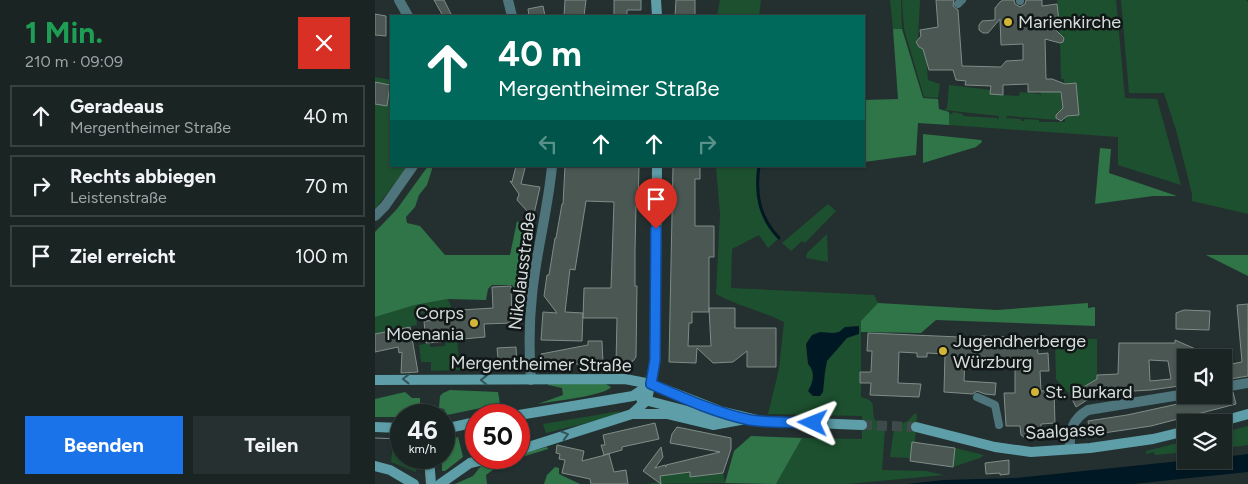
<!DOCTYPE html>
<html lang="de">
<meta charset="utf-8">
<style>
body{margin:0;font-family:Figtree,sans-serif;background:#273030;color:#f1f3f6;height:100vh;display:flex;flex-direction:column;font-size:19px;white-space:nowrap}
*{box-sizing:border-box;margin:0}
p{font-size:16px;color:#9fa4a6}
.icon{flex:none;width:28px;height:28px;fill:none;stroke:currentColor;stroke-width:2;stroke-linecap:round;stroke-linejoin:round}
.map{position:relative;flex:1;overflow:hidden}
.panel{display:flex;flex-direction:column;background:#1a2423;width:375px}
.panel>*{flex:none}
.hud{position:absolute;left:15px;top:15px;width:475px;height:152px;border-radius:0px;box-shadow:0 1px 4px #0004,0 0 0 1px #384141;background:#00695c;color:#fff;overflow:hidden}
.tools{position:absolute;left:802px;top:349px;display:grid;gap:10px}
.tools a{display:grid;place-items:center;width:55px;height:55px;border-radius:0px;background:#1a2423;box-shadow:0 1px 4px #0004,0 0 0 1px #384141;font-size:25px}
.speed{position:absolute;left:15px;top:404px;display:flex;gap:10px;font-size:25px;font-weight:700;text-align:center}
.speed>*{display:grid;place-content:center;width:65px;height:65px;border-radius:50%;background:#1a2423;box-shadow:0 1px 4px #0004,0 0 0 1px #384141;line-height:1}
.speed small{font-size:12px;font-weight:400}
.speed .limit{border:8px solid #d22;background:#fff;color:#111}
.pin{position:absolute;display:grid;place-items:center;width:42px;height:42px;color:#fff;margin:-51px -21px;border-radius:50% 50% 50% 0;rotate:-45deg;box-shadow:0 0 5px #0007}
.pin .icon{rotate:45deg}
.me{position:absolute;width:55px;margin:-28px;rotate:272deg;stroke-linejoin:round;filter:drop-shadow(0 0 4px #0008)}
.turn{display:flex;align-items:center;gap:18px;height:105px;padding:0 25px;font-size:22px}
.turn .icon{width:65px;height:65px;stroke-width:2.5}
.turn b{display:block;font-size:35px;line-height:42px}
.lanes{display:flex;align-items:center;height:48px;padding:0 25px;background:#0003;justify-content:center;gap:25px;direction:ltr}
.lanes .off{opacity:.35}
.round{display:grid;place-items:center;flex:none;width:52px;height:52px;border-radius:0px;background:#273030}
.summary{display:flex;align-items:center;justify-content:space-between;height:85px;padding:0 25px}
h1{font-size:30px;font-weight:700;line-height:38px;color:#1e9e55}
.primary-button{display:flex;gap:10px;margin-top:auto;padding:10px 25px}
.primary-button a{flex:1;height:58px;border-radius:0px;background:#1a73e8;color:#fff;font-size:20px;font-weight:700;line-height:58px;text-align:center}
.primary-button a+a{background:#273030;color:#f1f3f6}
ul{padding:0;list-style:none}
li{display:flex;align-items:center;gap:15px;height:62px;margin:0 10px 8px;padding:0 15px;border:2px solid #384141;border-radius:0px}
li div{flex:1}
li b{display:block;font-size:19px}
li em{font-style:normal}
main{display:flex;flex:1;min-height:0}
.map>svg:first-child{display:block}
.green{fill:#1d502f}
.forest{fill:#307548}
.water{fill:#001823}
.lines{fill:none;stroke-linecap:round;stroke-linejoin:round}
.stream{stroke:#001823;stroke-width:3}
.building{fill:#4a5752;stroke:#7f8c87;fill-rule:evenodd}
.secondary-tunnel{stroke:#3e4a49;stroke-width:10;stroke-dasharray:10 5;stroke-linecap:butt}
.pedestrian{stroke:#4e757c;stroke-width:8}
.minor{stroke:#4e757c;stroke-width:10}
.secondary{stroke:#5d9ea8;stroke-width:10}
.tram{stroke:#818b8a;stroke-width:1}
.oneway{stroke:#335358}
.route-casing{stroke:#114b97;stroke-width:12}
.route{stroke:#1a73e8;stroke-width:9}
.poi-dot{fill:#d3b635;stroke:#111616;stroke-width:2}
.labels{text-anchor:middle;stroke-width:5;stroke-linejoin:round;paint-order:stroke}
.poi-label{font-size:18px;fill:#d6dddd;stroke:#111616;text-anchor:start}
.street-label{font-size:18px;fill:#d6dddd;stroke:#111616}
</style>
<main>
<section class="panel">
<div class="summary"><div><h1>1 Min.</h1><p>210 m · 09:09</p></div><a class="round" style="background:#d93025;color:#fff"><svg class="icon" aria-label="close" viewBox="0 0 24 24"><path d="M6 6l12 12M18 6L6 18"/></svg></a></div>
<ul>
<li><svg class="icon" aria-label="ahead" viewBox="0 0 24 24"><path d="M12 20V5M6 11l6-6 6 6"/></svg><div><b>Geradeaus</b><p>Mergentheimer Straße</p></div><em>40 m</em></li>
<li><svg class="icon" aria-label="right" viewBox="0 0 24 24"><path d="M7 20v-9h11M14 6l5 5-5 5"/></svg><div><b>Rechts abbiegen</b><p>Leistenstraße</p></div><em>70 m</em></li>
<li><svg class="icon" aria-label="arrive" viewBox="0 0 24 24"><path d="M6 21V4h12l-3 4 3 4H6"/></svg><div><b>Ziel erreicht</b></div><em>100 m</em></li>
</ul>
<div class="primary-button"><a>Beenden</a><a>Teilen</a></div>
</section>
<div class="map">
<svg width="873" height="484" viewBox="0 0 873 484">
<rect width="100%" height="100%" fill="#23302f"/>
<g class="green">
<path d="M345,0H386L384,16H342Z"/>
<path d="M515,0H526L527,29H518Z"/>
<path d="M527,0H545L543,39L541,44L544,47L548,48C552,58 552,69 553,80L565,84L563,98L549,97L529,29Z"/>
<path d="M682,0H741L750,98L782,99L806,185L743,165V137L574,125V113L577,114L578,112L588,114V116L622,118L623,120L624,116L569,110L572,108L574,85L616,90V94L644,96L645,92L665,94V97L666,92L685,90L688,114L683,112L681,115V118L683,120L632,116L631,120L632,118L646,119V121H649L650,119L664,120V122H690L689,84V79H686L685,43L688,42L689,38L685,34Z"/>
<path d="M746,0H871L873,2V214L817,201V194L801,130L789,93H754Z"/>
<path d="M0,77L16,80V166H33L0,209Z"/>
<path d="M341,166H382C381,196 381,216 403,239L393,248L384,235L357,249L356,288L499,295L503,303L500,321L486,322V397C504,402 495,406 500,420L508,423L510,429L507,470L551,471L569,475L472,484H401L427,438L487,439V416L393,414L404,369L409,322C387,311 363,306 341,294L345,214Z"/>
<path d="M453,204L461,211L430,243L427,241L416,251L407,243Z"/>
<path d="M452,234L453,262L431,258L432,253Z"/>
<path d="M73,299L78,311L41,314L42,325L0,334V317L40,305Z"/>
<path d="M680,339H722V381H718L695,395L681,379Z"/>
<path d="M82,340L85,370L56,371V362H46L44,345L55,343V347L70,346L71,342Z"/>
<path d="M245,411L240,416L171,433L168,424Z"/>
<path d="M539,414H542L540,442H537L535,458L515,457L519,429L522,425L533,421Z"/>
<path d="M873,426V445L849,448V432Z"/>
<path d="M811,441V452L780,455L779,452L771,454V451Z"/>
<path d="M18,445H26V458H42L44,466L41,467V472L16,462Z"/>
<path d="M580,448L609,455L605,458L578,467Z"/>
<path d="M315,468L316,477L348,473L350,483L270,484L285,482V476L304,473Z"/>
</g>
<g class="forest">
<path d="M518,29H527L548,98L563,99L564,109L574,112V125L543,123L541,155L489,162V100L523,99Z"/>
<path d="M548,134L606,140L607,142L601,147L548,163Z"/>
<path d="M725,148L736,149L734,173L802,196H778L720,204Z"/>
<path d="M53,166H58L52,185L44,195L40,207L31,217L32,223L45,226L70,255H135L142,221L157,235L147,292L140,289L137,285H117L113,289L111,300L73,299L40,305L0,317V232L22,209Z"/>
<path d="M831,255H873V276Z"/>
<path d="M503,303L622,310L713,303V308L720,307V326L561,320L546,333L486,332V321Z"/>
<path d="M173,383H229L236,387C229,396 178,401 163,404L188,395L187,388L173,385Z"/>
<path d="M75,390L123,392L125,404L72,415L69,409L64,408L65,396L68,393Z"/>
<path d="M30,392L37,398H45V408L32,409L26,417H0V399Z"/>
<path d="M376,436L427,438L401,484L350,483L359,451Z"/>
<path d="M83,437L88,457L70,471H67V464H64L65,458H69V447L77,439Z"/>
<path d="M172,447L173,449L127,463L111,475L112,484H80L98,476L106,466L133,458H144V454Z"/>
<path d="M180,467L184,468V474L205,484H169L172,475Z"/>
</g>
<g class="water">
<path d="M484,326V334L472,338L452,361L450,372L448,392L445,396H438L433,391C438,383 441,372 433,364L431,344L437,335L445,332L458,333L464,332L470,327Z"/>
<path d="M873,454V472L758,484H532L569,480L640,478L815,460H849V457Z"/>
</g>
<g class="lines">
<path class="stream" d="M384,166C380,194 384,217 404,238"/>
</g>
<g class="building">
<path d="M59,0H69L77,16H68Z"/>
<path d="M190,0H211L209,16H189Z"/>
<path d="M239,0H266V10H252V16H239Z"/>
<path d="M301,0H320V16H300Z"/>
<path d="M561,0H579L578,6L583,10L587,66L626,67L631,61L648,60V44L626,45L625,19L613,33H608L604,30V25L607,21L620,20V8L625,2L628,0H639L640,4L645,7L650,4L651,0H667V6L682,4L684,21H672L689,38L688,42L685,43L670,39L671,79H677L690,84L701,83L704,115L692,116L686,121L681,118V115L688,108L686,92H653V84L628,85V95L615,94L616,86L590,85L591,81L581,80L578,70H554L548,49L544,47L541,42L546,36L545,30L563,27Z"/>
<path d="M168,6L170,16H154L153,9Z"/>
<path d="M0,14L11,16V36L0,35Z"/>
<path d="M0,82L15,85L12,106L0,104Z"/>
<path d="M141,166L150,168L146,184L165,187L159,214L153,212L142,200L144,194L135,181L137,182Z"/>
<path d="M190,166H264L263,206H261L260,251V286H262L261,357L258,361L254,364H241L242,318H208L209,288H236L239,202L211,201L200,270L195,269L190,312L208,313L207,341L166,340L168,312L182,313L169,296L172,275H174L180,238H181L187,204H188Z"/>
<path d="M298,166H325V179H320V226H339V257H334V308H360V328H401V367H372V351L358,362L338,363L322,348L321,363L294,362ZM334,308L336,346H313L314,323H317V312H334Z"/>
<path d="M136,286L137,323L109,324L110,337L88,339L87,331L72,333V340H66V342L51,343L49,321L86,319V310L118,308L117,287Z"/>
<path d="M873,304V376L849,380V361L856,364L867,362L862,305Z"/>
<path d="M809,310L835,311L834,330L801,329V313Z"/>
<path d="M35,327L43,372L26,373L27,352L24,353L23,347L0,352V334Z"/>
<path d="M493,333L584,337V344L605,345V336L635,337V344L648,343L650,341L652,343H662L663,354L673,353L674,371H665L666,391L679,390L680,423L666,424V433L660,440H653L646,435L645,426H631L629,393H640V368L621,367L622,357L590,356L589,381L621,383L620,395L610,394L602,391L598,394L569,392L570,354L552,353V357H542V353L524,352L523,383L546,384L544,397L495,395L496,383H485V372H496L497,351H492Z"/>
<path d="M800,340L841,358H811V385L776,390L723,393L701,407L695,395L722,379V375L743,374L744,343H800ZM774,360L793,361L796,379L775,381Z"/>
<path d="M213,341H227L228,364H197V365L170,370L166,354L213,345Z"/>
<path d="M141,347L142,367L124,368L122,348Z"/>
<path d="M858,392L861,404L776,426L715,435L713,421L752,415Z"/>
<path d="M280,423L284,439L247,447V450L229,455L226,445H230L228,435Z"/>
<path d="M302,427L356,438V449L348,473L315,477V472L285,476L286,484L268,471L286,447L288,457L280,468L290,465L291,467V465L345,452L295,443L297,434Z"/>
<path d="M537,442L580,448L578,467L535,461Z"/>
<path d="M182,445L209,451L207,461L234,454L239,472L251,470L253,484H216L215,479L187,473L190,460L184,459L185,454L181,453Z"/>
<path d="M634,460V474L625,475V473L611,474L610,463Z"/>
</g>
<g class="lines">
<path class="secondary-tunnel" d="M487,425L541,427"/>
<g class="pedestrian">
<path d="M645,0V1"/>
<path d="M583,4L587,0"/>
<path d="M602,397L620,405L624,425"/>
</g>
<g class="minor">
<path d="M24,0L33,16"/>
<path d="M133,0L137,16"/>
<path d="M0,216L10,206L38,166"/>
<path d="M156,380C154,352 154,323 157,295C161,252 173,210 177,166"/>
<path d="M849,387L873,383"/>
<path d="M695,449C694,432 697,419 713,410L811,394"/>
</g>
<g class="secondary">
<path d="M281,0L282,16"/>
<path d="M0,380L250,379L276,384L345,411L387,421L487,425"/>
<path d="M266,399L351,421"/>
<path d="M272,400L280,360L282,166"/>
<path d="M257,414H292L338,425L371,419"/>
<path d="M144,415L258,396L276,384"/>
<path d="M844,422L873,414"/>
<path d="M0,427L26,428"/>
<path d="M541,427L620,447L656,452L715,448L778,439L811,431"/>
<path d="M69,429L101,422"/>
<path d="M144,450L257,414L272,400"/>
<path d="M54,458L56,484"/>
<path d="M0,466L15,470L39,484"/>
<path d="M65,484L95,463L117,458"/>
</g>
<g class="tram">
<path d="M0,438L26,439"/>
<path d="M46,458L51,472L53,484"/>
</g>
</g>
<defs><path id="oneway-chevron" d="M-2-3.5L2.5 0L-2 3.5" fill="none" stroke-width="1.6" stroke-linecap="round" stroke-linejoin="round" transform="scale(1.25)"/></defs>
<g class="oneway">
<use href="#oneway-chevron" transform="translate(31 379) rotate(180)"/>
<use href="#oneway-chevron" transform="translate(109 380) rotate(-179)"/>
<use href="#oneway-chevron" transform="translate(190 435) rotate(-17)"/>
</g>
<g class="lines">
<g class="route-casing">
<path id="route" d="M281,229L280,360L276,384C308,398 341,413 375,420C396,423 417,422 438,423"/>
</g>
<use href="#route" class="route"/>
</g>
<g class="poi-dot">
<circle cx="633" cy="22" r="5"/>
<circle cx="99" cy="323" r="5"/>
<circle cx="568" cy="351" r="5"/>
<circle cx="660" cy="392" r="5"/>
</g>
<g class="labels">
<g class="poi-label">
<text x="643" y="28">Marienkirche</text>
<text x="89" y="319" text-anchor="end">Corps<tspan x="89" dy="21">Moenania</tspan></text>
<text x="578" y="347">Jugendherberge<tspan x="578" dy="21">Würzburg</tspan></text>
<text x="670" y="398">St. Burkard</text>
</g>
<g class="street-label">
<text transform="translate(147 271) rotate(-83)" y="6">Nikolausstraße</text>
<text transform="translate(166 364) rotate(1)" y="6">Mergentheimer Straße</text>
<text transform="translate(690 431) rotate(-3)" y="6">Saalgasse</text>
</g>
</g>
</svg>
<div class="tools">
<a><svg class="icon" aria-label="sound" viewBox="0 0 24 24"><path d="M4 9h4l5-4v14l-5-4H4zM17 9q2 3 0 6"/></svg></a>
<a><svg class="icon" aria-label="layers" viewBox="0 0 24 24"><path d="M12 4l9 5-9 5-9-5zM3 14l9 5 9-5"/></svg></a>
</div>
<div class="speed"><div>46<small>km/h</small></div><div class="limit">50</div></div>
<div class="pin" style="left:281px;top:229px;background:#d93025"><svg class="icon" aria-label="arrive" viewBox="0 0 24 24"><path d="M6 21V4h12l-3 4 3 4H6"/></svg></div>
<svg class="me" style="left:438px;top:423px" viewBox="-20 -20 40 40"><path d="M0-17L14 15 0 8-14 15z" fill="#1a73e8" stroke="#fff" stroke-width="4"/></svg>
<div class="hud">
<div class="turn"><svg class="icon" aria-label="ahead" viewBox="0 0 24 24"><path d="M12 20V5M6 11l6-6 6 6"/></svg><div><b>40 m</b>Mergentheimer Straße</div></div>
<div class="lanes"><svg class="icon off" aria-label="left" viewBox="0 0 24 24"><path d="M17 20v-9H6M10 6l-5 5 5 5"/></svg><svg class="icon" aria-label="ahead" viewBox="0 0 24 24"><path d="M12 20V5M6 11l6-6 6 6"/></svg><svg class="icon" aria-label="ahead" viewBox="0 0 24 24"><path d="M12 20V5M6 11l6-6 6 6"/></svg><svg class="icon off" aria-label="right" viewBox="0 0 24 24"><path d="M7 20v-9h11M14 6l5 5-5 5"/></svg></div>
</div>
</div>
</main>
